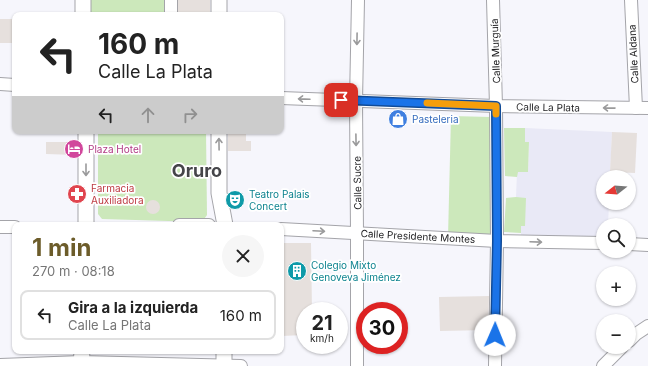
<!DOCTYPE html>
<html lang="es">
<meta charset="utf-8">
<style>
body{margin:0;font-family:Inter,sans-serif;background:#f6f6f6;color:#222;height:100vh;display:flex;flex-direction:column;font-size:15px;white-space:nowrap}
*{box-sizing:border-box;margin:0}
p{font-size:13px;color:#767676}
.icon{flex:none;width:22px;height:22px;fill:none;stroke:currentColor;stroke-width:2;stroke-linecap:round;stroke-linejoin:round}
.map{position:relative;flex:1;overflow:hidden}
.panel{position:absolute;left:12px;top:222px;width:272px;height:132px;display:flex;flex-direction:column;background:#fff;border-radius:8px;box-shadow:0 1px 3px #0004}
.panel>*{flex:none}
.guide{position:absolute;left:12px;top:12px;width:272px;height:122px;border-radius:8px;box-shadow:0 1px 3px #0004;background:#fff;color:#222;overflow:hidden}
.needle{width:26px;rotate:253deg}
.buttons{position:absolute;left:596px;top:170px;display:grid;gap:8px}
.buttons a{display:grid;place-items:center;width:40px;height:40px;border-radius:50%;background:#fff;box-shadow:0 1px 3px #0004;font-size:20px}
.speed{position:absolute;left:296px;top:302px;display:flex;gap:8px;font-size:20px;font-weight:700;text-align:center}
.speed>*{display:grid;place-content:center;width:52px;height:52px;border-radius:50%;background:#fff;box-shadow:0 1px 3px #0004;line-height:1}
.speed small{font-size:10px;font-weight:400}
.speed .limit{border:6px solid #d22;background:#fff;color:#111}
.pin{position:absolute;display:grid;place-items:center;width:34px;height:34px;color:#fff;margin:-17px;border-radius:8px;box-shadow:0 2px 6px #0006}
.me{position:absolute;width:44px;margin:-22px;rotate:1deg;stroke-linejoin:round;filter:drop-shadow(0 0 3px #0008)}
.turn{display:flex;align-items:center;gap:14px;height:84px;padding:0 20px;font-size:18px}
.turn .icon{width:52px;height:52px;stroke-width:2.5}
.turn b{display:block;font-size:28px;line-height:34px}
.lanes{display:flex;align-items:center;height:38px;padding:0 20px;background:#0003;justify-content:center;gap:20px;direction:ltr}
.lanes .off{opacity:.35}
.round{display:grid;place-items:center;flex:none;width:42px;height:42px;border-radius:21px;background:#f6f6f6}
.headline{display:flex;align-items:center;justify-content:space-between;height:68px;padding:0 20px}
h1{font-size:24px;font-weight:700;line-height:30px;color:#6c5c2a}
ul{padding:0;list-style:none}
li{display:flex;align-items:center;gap:12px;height:50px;margin:0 8px 6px;padding:0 12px;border:2px solid #e0e0e0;border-radius:8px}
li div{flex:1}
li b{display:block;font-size:15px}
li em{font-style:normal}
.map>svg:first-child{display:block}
.built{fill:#e9e9f6}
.green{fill:#cce8bb}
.building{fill:#e6e0dd}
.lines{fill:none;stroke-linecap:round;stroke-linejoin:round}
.minor-casing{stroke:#a4a4a9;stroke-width:14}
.major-casing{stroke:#a4a4a9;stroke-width:17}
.minor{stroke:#fff;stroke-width:12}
.major{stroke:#fff;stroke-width:15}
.oneway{stroke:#9a9a9b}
.route-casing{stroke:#114b97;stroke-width:10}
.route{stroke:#1a73e8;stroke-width:7}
.slow{stroke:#f59e0b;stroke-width:7}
.labels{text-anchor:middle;stroke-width:3.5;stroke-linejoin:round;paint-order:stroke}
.street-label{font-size:10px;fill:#1e1e20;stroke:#fff}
.shop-label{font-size:10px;fill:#366cbe;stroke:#fff;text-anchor:start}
.hotel-label{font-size:10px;fill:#b23c85;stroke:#fff;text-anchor:start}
.health-label{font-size:10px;fill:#be3a42;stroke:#fff;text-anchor:start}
.culture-label{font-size:10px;fill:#0d838f;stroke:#fff;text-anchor:start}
.town-label{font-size:18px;font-weight:bold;fill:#454549;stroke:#fff}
</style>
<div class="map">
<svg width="648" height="366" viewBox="0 0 648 366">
<rect width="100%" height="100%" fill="#f6f6fc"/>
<path class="built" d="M525,128L612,132L610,177H603V203H609L608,225H603V241L521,237V226H525L516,197L517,172H528L529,142H525Z"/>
<g class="green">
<path d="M88,0H166V15H87Z"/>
<path d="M451,116L491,117V240L448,237Z"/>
<path d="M504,128H525V142H529L528,172H518L517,177L505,176Z"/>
<path d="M98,131H206L207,215L202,222L102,219L98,214Z"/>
<path d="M516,197L526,198L525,226H521V233L504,232L506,198Z"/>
</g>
<g class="building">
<rect x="178" y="0" width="32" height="15"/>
<rect x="0" y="19" width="15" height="24"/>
<path d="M228,131H246V141H251V151H228Z"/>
<path d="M612,132L637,133L635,173L610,172Z"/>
<path d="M46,142H76V155L46,154Z"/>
<circle cx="153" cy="207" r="7"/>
<path d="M282,243H311L312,311H305V335L281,336V298H283Z"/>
<path d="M489,296L488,330L440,331L439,297Z"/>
</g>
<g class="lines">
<g class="minor-casing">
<g id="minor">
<path d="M493,0L496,106L497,241L495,366"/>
<path d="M631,0L636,108"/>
<path d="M171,15V0"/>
<path d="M0,84L15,85"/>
<path d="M281,98L496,106L648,108"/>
<path d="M179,225H209"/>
<path d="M0,227H15"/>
<path d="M281,229L497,241L603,243"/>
<path d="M629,244L648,245"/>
<path d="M629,341L636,334L648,326"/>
<path d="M0,365L81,362L241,366"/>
<path d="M357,366V233L356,101L358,0"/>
<path d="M603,366L622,347"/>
</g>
</g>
<g class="major-casing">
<g id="major">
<path d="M83,0V15"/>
<path d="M219,15V0"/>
<path d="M219,131V193L225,225"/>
<path d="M86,225V131"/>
<path d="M81,366L82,351"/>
<path d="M224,366V351"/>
</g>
</g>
<use href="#minor" class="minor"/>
<use href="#major" class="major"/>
</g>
<defs><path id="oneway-shaft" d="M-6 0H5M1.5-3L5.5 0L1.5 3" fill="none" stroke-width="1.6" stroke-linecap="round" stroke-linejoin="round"/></defs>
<g class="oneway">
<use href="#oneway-shaft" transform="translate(357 39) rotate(91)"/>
<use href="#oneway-shaft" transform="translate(304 99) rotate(-178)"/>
<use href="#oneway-shaft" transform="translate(609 108) rotate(-179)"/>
<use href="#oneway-shaft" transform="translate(356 140) rotate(89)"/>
<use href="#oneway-shaft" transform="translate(219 144) rotate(-91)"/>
<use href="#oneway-shaft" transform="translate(86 170) rotate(90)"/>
<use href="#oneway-shaft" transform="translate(319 231) rotate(3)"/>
<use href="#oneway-shaft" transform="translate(536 242) rotate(2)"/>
</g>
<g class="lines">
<g class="route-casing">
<path id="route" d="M341,100L496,106L497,241L495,335"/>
</g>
<use href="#route" class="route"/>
<path class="slow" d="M427,103L496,106V114"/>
</g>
<defs>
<g id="shop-disc" transform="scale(1)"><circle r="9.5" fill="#3f7fe0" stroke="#fff"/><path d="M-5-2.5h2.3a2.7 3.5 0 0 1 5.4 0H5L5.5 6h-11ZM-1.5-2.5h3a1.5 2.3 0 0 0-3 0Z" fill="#fff"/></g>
<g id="hotel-disc" transform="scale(1)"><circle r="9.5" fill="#d1479c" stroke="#fff"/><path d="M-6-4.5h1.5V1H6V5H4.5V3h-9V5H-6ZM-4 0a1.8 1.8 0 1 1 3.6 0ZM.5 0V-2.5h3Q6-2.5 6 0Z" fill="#fff"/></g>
<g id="pharmacy-disc" transform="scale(1)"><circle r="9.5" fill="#e0444e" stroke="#fff"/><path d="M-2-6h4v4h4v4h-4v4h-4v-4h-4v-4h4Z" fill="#fff"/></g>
<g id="theatre-disc" transform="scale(1)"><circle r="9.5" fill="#0f9aa8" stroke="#fff"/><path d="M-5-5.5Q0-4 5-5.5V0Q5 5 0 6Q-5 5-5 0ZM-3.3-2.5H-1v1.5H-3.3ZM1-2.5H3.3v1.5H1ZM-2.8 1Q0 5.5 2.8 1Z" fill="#fff"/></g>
<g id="building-disc" transform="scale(1)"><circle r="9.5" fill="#0f9aa8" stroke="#fff"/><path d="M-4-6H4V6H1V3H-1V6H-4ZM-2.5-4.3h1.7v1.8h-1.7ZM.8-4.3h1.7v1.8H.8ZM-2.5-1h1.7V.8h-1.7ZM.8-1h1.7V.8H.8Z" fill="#fff"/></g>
</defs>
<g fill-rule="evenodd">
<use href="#shop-disc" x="398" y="119"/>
<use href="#hotel-disc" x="74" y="149"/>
<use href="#pharmacy-disc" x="77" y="194"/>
<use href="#theatre-disc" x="235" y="200"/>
<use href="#building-disc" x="297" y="271"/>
</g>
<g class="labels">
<g class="street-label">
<text transform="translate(495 51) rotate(-92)" y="4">Calle Murguía</text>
<text transform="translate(633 54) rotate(-93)" y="4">Calle Aldana</text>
<text transform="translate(548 107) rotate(1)" y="4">Calle La Plata</text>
<text transform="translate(357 183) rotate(-91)" y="4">Calle Sucre</text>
<text transform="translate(418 236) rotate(3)" y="4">Calle Presidente Montes</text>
</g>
<g class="shop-label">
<text x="412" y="123">Pasteleria</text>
</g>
<g class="hotel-label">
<text x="88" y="153">Plaza Hotel</text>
</g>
<g class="health-label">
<text x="91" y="192">Farmacia<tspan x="91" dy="12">Auxiliadora</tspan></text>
</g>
<g class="culture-label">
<text x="249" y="198">Teatro Palais<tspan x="249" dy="12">Concert</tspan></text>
<text x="311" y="269">Colegio Mixto<tspan x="311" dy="12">Genoveva Jiménez</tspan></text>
</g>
<g class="town-label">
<text x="197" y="177">Oruro</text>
</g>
</g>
</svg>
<div class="buttons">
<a><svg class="needle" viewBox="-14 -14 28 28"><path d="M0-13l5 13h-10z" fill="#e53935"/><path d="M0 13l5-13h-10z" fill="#767676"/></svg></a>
<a><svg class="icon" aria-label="search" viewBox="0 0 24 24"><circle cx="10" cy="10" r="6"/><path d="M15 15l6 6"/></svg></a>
<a>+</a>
<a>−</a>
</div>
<div class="speed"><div>21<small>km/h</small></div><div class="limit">30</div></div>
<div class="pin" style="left:341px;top:100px;background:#d93025"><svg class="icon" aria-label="arrive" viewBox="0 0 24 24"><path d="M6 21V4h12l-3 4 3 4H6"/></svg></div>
<svg class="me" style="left:495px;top:335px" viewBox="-20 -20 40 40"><circle r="19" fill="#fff"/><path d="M0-13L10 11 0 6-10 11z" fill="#1a73e8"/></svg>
<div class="guide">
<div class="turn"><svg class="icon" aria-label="left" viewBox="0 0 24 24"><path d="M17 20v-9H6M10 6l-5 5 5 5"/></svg><div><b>160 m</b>Calle La Plata</div></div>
<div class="lanes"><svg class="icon" aria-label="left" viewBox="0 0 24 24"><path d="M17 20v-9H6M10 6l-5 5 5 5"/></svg><svg class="icon off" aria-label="ahead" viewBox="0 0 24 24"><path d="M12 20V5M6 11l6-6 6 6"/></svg><svg class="icon off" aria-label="right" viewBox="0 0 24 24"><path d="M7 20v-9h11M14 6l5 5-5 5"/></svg></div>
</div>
<section class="panel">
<div class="headline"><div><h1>1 min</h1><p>270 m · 08:18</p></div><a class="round"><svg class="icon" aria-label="close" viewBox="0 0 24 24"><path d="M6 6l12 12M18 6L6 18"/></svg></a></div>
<ul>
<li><svg class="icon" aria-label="left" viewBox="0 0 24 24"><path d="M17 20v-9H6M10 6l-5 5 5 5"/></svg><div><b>Gira a la izquierda</b><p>Calle La Plata</p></div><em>160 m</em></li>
</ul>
</section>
</div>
